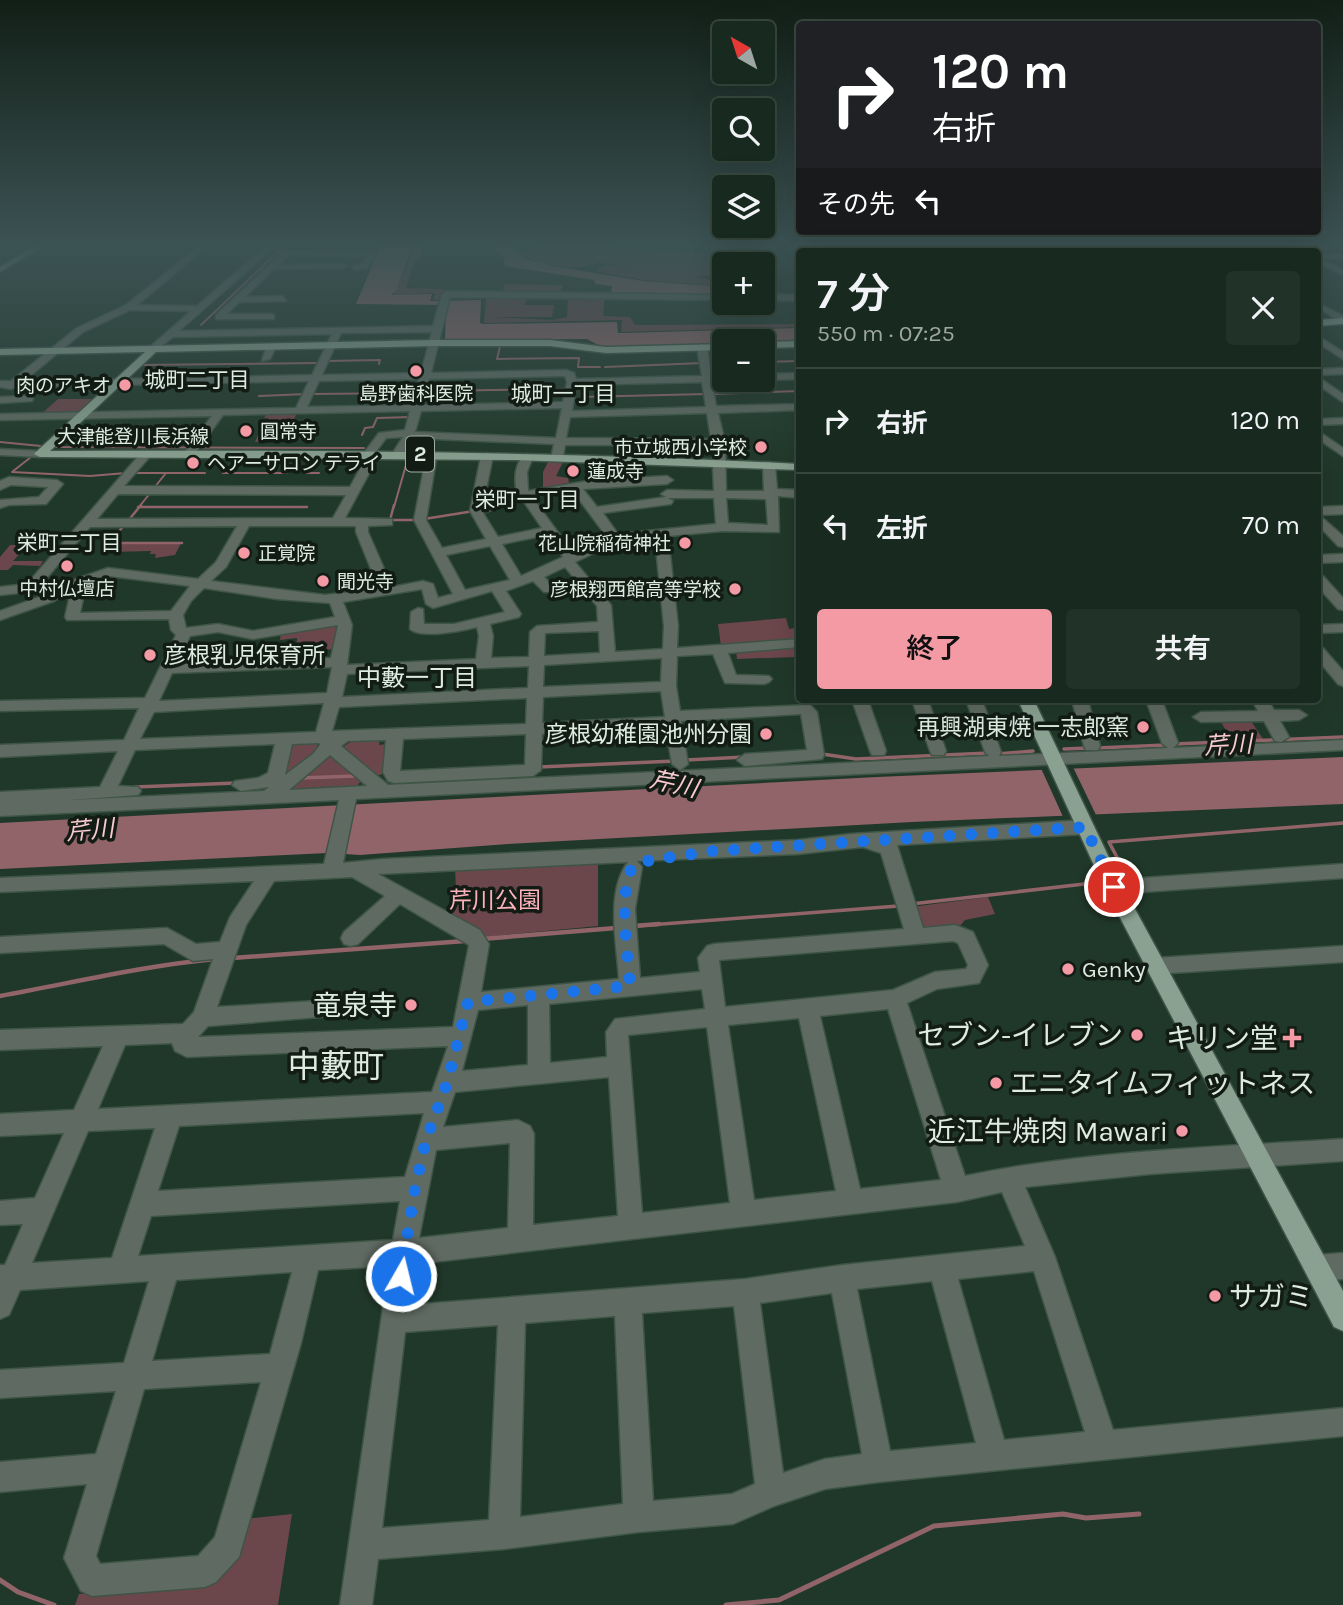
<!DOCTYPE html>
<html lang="ja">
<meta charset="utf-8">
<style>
body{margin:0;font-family:Karla,"Noto Sans JP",sans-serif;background:#213228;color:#f1f3f6;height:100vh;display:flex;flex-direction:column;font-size:26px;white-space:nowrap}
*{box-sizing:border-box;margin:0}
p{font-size:23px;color:#9fa7a4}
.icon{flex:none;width:38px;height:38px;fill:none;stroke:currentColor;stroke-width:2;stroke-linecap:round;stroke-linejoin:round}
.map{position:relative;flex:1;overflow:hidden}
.side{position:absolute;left:796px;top:248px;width:525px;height:455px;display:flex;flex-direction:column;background:#182a1f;border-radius:7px;box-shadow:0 7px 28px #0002,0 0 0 2px #36463d}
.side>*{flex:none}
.top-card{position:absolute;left:796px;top:21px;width:525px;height:214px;border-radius:7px;box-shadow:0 7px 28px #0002,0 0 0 2px #36463d;background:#202124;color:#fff;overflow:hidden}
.needle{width:46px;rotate:321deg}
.buttons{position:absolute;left:712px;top:21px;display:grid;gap:14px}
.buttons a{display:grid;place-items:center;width:63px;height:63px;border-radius:7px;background:#182a1f;box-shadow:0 7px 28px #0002,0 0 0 2px #36463d;font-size:35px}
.pin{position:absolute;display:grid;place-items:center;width:60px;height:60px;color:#fff;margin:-30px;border:4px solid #fff;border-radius:50%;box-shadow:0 2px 7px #0007}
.me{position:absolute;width:77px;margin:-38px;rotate:8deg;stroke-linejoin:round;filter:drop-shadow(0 0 5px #0008)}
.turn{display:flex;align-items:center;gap:24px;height:147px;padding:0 21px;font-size:32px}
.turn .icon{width:91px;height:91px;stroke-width:2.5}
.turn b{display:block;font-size:49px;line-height:60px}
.then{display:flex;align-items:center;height:66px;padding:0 21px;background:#0003;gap:14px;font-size:26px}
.round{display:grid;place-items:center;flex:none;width:74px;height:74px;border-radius:7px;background:#213228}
.summary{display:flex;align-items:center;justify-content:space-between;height:119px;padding:0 21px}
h1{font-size:42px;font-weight:600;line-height:52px}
.action{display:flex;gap:14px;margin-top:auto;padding:14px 21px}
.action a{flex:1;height:80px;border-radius:7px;background:#f49aa5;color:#111;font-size:28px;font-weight:600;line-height:80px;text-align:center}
.action a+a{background:#213228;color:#f1f3f6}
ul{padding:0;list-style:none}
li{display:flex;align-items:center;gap:21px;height:105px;padding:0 21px;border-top:2px solid #36463d}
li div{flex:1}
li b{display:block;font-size:26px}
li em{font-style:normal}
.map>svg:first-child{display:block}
.green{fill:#6b464b}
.water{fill:#916469}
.pier{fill:#203829}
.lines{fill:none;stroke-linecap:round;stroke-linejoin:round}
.stream-far4{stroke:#916469;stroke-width:2}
.stream-far3{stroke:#916469;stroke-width:2.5}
.stream-far2{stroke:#916469;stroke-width:3.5}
.stream-far1{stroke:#916469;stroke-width:4.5}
.stream{stroke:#916469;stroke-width:5}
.minor-casing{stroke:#3e5546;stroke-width:3}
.major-casing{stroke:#3e5546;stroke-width:3}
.minor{fill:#5f6a62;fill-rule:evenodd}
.major{fill:#8aa191;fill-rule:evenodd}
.route{stroke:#1a73e8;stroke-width:12;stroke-dasharray:0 21.6}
.poi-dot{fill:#f49aa5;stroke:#121c15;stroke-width:2.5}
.labels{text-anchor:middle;stroke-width:7;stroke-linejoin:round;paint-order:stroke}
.far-poi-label{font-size:19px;fill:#ddebe1;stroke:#121c15;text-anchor:start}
.far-street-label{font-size:19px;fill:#ddebe1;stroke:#121c15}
.far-neighbourhood-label{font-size:21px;fill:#ddebe1;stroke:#121c15}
.shield{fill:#121c15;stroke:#a0ada4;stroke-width:2}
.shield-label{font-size:21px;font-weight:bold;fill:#ddebe1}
.poi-label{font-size:23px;fill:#ddebe1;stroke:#121c15;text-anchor:start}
.park-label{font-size:23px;fill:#fdb1ba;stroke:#121c15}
.neighbourhood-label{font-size:24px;fill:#ddebe1;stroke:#121c15}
.water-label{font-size:24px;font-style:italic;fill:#f9cacf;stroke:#121c15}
.near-poi-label{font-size:28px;fill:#ddebe1;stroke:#121c15;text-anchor:end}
.near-quarter-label{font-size:32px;fill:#ddebe1;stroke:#121c15}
</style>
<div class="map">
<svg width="1343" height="1605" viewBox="0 0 1343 1605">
<rect width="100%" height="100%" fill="#203829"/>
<g class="green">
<path d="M414,247H422L423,253L414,263L406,288L443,289L446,292H442L438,300H433L435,293L394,295Z"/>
<path d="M533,247H611L687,253L689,251C704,254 723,254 735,261L768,256L778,260L763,264H724V275L695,276L710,280L724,279V287L716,286L644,280L600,272L597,269L607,265L641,269L590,261L597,263C579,272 536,266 522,253C538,249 570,261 589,262L544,254L528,248Z"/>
<path d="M998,247H1084L1090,252H995Z"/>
<path d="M505,284L563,285L560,294L502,293Z"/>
<path d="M568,296H605L603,316L630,317L635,325L800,324V327L621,332L622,320L484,323L486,299H449L454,297H529L524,305H554L552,317H491L553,320L567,317Z"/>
<path d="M58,399H97L79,415L39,416Z"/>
<path d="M297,412L289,433L282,441L255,442L263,423L269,418H264L267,413Z"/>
<path d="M549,460H564L556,476L568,478L570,487L543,489V472Z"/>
<path d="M117,543H181L175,555L155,558L156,554H150L151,551L109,552Z"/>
<path d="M10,545H28L13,561H43L40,566L13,565L8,570H0V557Z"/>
<path d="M786,618L789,629L795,628L799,640L721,646L718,624Z"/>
<path d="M341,621L339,649L296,651L297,638L280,640L281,632Z"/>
<path d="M793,647L796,657L737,659L736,651Z"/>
<path d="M1249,718L1263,739L1232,740L1219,719Z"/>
<path d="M380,740L379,745L388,744L386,773L376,776L343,747L352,741Z"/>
<path d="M289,742H317L318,752L286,777L278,778Z"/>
<path d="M329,753L361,781L357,786L288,791Z"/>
<path d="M598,858V926L483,937L451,920L456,892L455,866Z"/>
<path d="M988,897L995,914L965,920L959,927L919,930L911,907Z"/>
<path d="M292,1514L278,1605H75L79,1594L210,1583L245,1519Z"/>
</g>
<g class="water">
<path d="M380,247H412L396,291L391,295L432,294L430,301L481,300L480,323L483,324L617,322L618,333H624L800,328V341H724V344L609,347L600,346L587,339L445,340L446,305L356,304Z"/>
<path d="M494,247H513L526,259L552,266L644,281L724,287V295L611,294L612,286L595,284L594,280L505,266L504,258Z"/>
<path d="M1343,757V804L912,822L508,844L360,855L328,853L0,869V823L877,777Z"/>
</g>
<path class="pier" d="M1072,765L1097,817L1064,819L1040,766Z"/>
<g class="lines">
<g class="stream-far4">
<path d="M201,325L283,247"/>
<path d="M500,346L497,359L579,358L578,367H600"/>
<path d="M327,361L380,360L379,364"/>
<path d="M763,362L800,361"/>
<path d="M707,363H724"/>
<path d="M139,365L319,363"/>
<path d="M605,367L703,363"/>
<path d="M574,390H581V397L706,394"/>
<path d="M426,391L569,389"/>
<path d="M310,394L417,393"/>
<path d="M712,394L800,391"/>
<path d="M259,396L306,394"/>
<path d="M362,435L365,428L373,427L377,418L411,417"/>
<path d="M0,442L51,447L364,448"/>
<path d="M31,457L12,472L90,476L126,473"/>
<path d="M132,473H166L154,488"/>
<path d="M166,473H205"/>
<path d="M223,473H287"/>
<path d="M306,473H319"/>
<path d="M139,507L151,492"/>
<path d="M394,507L408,458"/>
</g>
<g class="stream-far3">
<path d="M394,505L390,520H416"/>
<path d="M138,507H307"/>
<path d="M424,519L474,511"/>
<path d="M128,521L141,505"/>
<path d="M124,525L110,543H182"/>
</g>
<g class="stream-far2">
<path d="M1174,744L1343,737"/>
<path d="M1097,748L1166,745"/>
<path d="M1064,749L1089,748"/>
<path d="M822,754L856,759L989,753"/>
<path d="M997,754L1033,751"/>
<path d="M686,760L745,757"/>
<path d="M539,767L675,761"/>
<path d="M299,778L356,776"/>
<path d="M135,787L236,783"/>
<path d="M1129,880L1109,842L1343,823"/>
<path d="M911,904L1093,883"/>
<path d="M636,926L898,906"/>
</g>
<g class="stream-far1">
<path d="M634,926L659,924"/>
<path d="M482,939L616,928"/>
<path d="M232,958L465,941"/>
<path d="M0,996C72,983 142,966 215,959"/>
</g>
<g class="stream">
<path d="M0,1580L18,1592L54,1605"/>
<path d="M726,1605L779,1600L934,1526L1063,1514L1086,1518L1139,1514"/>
</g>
<g class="minor-casing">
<g id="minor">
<path d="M198,247H207L137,305L197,306L265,247H274L179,331L433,326L442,294L446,291L724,295V300L450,297L431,373L566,370L574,373L576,379L702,376L697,347L702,344L707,347L711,375H724V380H728L712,381L716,406L800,404V410L718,413L725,442L726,491H764L763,465L769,462L775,465L777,489L800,490V498L778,496L779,532L722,531L668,536L678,626L677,648L800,639V647L728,653L736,675L769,676L772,679L769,682L764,684L725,683L713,654L677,656L676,686L680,711L810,705L817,712L824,755L822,759L745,766L737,760L745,754L807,750L801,714L681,721L688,764L680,770L672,764L666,728L542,734L541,770L533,776L394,783L388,781L383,772L386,740L348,741L341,746L388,785L989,756L985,752L966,700H982L1001,752L999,756L1168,748L1162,743L1146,700H1162L1178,743L1173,748L1343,740V750L356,799L343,863L383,859L798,840L851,834L1085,820L1091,822L1094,827L1091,832L1085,834L897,845L923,928L955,925L973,932L988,965L979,983L937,989L907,1003L965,1176C1089,1150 1216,1147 1343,1139V1161L1150,1174L1025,1187L1055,1257L1113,1430L1343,1408V1436L879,1482L825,1489L774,1506L733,1524L639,1532L504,1549L378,1559L372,1605H340L389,1266L318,1270L301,1343L239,1557L216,1582L205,1587L92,1596L81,1591L64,1558L87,1484L0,1492V1462L96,1454L116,1391L0,1398V1370L124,1363L149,1281L20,1290L9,1315L0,1319V1265H5L23,1224L0,1225V1201L35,1198L64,1133L0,1136V1114L74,1110L103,1046L0,1050V1030L183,1024L194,1012L213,959L193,961L164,944L0,953V937L167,928L196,944L220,942L230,917L254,881L0,892V878L324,864L339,800L0,816V792L100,787L118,751L0,757V745L124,740L139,708L0,711V701L145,698L176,635L171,630L169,619L67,620L65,617L70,595L65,592L54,601L0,620V611L45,595L28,592L0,595V587L27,584L142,452L152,454L124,486L350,487L367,456L364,453L379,433L405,430L410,411L223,415L193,456L189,457L183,454L212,416L0,420V414L296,408L309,381L16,387L11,389L0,387V381H11L77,328L126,305ZM130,310L191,311L149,348V352L152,353L173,337L332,334L312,375L24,381L83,332ZM432,332L421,373L322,375L341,333ZM565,376L567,382L563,402L423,405L429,379ZM419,379L412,405L307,407L319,381ZM702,382L706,407L572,411L576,385ZM562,408L556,438L415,432L421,411ZM707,413L711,439L566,438L570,417ZM403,437L392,454L394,456H402L412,438L554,444L551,458L557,461L563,458L565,445H712L714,491L667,490L661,494L666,497L597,507L583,489L667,484L673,480L667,476L594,480L528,491L527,472L533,457L527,454C514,461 514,480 517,493L483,504L493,456L487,453L481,456L470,511L486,539L442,548L426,520L437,454L427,452L414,520L453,594L438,598L433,584L423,581L392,587L368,532V526L392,525V519L345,518L380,453L377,450L386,438ZM572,490L607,537L573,553L532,497ZM118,494L346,495L333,518L97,519ZM668,498H714L716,524L618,534L603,513L671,504L673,501ZM726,498L766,499L768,525L728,523ZM522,499L542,528L498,537L483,513ZM237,526L216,562L198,579L108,568L56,586L39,587L90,527ZM249,526H356V532L379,589L325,595L211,581L226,567ZM547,535L563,557L521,576L502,544ZM655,538L664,626L663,649L615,652L611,605L575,562L618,542ZM490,546L510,580L465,590L446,555ZM565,567L597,606L598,622L537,626L530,632L529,657L491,658L493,636L490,624L519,617L521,614L506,591L533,581L544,592H554L556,589L544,577ZM109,576L190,586L171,611L80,613L84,594L77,588ZM204,588L277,599L330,603L335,617L253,631L218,624L186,628L183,615L191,601ZM422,589L426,604L433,608L492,591L505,612L454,624H424L423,609L418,608L411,612L410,629C422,639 461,631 477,627L479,636L476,659L347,665L352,625L343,602ZM338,625L331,658L177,664L190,636L218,632L253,639ZM599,631L600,653L544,656L545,633ZM662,658L661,682L543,687L544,665ZM529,666L528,688L342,697L347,674ZM332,667L327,693L159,701L172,673ZM661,691L665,717L542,723L543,697ZM527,698L526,724L332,731L339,707ZM324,703L316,732L140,739L154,712ZM526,734L525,765L400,771L403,739ZM319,743L320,745L313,754L285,775L292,744ZM275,744L268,773L258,778L235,781L232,785L241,791L269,787L264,791L70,800L138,795L141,791L138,787L118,786L135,750ZM330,755L367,786L289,790ZM863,847L881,853L904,929L714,944L707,946L698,958L700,972L640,978L635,909L642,867L637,861L798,854ZM628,862C605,892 617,945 619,979L481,992L489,944L480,930L378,874ZM352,877L385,896L344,932L341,938L344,944L351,946L358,944L400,904L469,945L453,1027L198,1037L208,1026L357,1014L361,1008L357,1002L350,999L217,1007L246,925L274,881ZM953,941L958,943L968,965L966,969L935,972L893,990L725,1007L719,960ZM702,989L705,1009L615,1019L606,1032L607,1057L550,1063L549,1004ZM528,1005V1065L462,1071L478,1010ZM888,1009L941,1180L860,1189L820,1016ZM799,1018L836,1191L754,1200L728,1025ZM707,1027L730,1203L642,1213L628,1035ZM172,1043L175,1051L187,1057L448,1046L432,1092L98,1109L125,1045ZM609,1077L618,1216L533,1225L534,1134L530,1126L518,1120L443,1127L455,1092ZM424,1113L405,1177L158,1191L179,1126ZM155,1128L112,1258L32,1263L88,1131ZM510,1143L508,1228L419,1238L436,1150ZM1002,1192L1025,1246L842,1265L745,1279L409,1305L415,1264L957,1202ZM400,1201L393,1240L138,1256L151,1216ZM1034,1271L1085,1432L1004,1440L958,1279ZM292,1272L270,1354L152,1361L176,1280ZM932,1281L976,1443L890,1451L857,1289ZM832,1293L862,1454L825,1459L783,1473L760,1303ZM734,1306L755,1484L732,1494L653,1501L642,1313ZM615,1316L623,1504L520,1517L525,1323ZM498,1325L489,1520L382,1528L405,1332ZM261,1382L215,1537L198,1556L100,1564L96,1556L144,1389Z"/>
<path d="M937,247H951L966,252H953Z"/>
<path d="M1113,247H1122L1127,252H1118Z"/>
<path d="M1215,247H1224L1231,252H1222Z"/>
<path d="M1256,247H1266L1273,252H1263Z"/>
<path d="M1291,247H1301L1308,252H1298Z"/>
<path d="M284,251L372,252L376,254L368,268L355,270L352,266L362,264L367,256L289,255L279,265L343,264L347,266L343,268L274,269L245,297L283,296L286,301L239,302L227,314H271L274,315V319H216V315Z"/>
<path d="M1343,254V258L1322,259L1343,270V275L1318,263V255Z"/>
<path d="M763,294L800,295V301L763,300Z"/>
<path d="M1318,303L1343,316V323L1318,308Z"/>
<path d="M1318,336L1343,352V359L1318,343Z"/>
<path d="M271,344L276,347L270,359L262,361L266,347Z"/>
<path d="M1343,368V374L1318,375V369Z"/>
<path d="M800,373V379L763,380H762L763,374Z"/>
<path d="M1318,377L1343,394V402L1318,385Z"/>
<path d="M28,396L33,399L32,401L0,403V397Z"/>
<path d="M1343,418V424L1318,425V419Z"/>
<path d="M1318,431L1343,448V456L1318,439Z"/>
<path d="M0,449L40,451L46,454L40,457L0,455Z"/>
<path d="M9,477L57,480L63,484L46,504L9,505L0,508V500L39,497L48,487L11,485L0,490V481Z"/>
<path d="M1343,506V514L1319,515L1343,536V547L1338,546L1318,525V507Z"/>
<path d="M1343,554V562L1318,563V555Z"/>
<path d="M1318,575L1323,576L1343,598V610L1338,609L1318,587Z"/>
<path d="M1343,624V632L1318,633V625Z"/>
<path d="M1318,647L1323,648L1343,671V686L1338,684L1318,660Z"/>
<path d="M852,700H868L886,751L884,755H872L870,751Z"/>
<path d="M912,700H928L946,751L944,755H932L930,751Z"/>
<path d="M1072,700H1088L1100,746L1098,750H1086L1084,746Z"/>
<path d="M1252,700H1268L1274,710H1299L1307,715L1299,720L1280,721L1289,737L1281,742L1275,741L1264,721L1201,722L1193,717L1201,712L1258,711Z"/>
<path d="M1343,864V878L1114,894L1107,892L1104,887L1107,882L1114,880Z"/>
<path d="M1343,946V962L1155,974L1148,972L1145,966L1148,960L1155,958Z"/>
<path d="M1343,1253V1279L1317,1281L1308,1277L1304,1268L1308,1259L1317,1255Z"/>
</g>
</g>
<g class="major-casing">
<g id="major">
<path d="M32,247H42L0,272V267Z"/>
<path d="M1175,247H1184L1190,252H1181Z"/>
<path d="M1343,318V324L1318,326V320Z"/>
<path d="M434,340H550L606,347L724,344V350L606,353L550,346H434L156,352L50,451C300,450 550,451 800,464V470L515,460L40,457L34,454L36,452L145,352L0,355V349Z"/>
<path d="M800,341V347L763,348V342Z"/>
<path d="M1018,700H1034L1123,887L1343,1291V1331L1334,1327L1104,887Z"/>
</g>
</g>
<use href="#minor" class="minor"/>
<use href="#major" class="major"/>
</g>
<linearGradient id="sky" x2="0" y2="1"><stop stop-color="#121f17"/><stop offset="0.52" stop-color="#3c5354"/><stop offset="1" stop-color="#3c5354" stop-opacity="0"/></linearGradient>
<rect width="1343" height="472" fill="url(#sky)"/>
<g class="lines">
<path class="route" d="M401,1276L415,1188L426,1140L447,1083L468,1002L630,986C628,951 618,899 632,867L650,860L713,851L1085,827L1114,887"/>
</g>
<g class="poi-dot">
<circle cx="416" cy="371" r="7"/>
<circle cx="125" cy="385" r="7"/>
<circle cx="246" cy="431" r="7"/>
<circle cx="761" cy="447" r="7"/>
<circle cx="193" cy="463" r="7"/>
<circle cx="573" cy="471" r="7"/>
<circle cx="685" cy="543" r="7"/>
<circle cx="244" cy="553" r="7"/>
<circle cx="67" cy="566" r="7"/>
<circle cx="323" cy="581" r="7"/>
<circle cx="735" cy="589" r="7"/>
<circle cx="150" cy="655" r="7"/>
<circle cx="1143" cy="727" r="7"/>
<circle cx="766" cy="734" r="7"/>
<circle cx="1068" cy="969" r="7"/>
<circle cx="411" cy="1005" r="7"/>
<circle cx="1137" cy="1035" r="7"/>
<path d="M1288.5 1027.5h7v7h7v7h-7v7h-7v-7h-7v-7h7z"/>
<circle cx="996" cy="1083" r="7"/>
<circle cx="1182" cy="1131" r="7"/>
<circle cx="1215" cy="1296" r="7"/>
</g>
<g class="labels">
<g class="far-poi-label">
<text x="111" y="392" text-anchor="end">肉のアキオ</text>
<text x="416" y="400" text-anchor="middle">島野歯科医院</text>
<text x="260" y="438">圓常寺</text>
<text x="747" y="454" text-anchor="end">市立城西小学校</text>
<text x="207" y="470">ヘアーサロン テライ</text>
<text x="587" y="478">蓮成寺</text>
<text x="671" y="550" text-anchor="end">花山院稲荷神社</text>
<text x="258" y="560">正覚院</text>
<text x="337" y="588">聞光寺</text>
<text x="67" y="595" text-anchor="middle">中村仏壇店</text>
<text x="721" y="596" text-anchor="end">彦根翔西館高等学校</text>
</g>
<g class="far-street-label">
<text x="133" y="443">大津能登川長浜線</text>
</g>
<g class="far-neighbourhood-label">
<text x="197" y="387">城町二丁目</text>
<text x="563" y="401">城町一丁目</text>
<text x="527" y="507">栄町一丁目</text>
<text x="69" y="550">栄町二丁目</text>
</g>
<rect class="shield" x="406" y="436.5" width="28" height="35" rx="5"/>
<g class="shield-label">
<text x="420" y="461">2</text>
</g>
<g class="poi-label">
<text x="164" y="663">彦根乳児保育所</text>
<text x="1129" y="735" text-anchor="end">再興湖東焼 一志郎窯</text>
<text x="752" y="742" text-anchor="end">彦根幼稚園池州分園</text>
<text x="1082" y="977">Genky</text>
</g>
<g class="park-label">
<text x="495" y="908">芹川公園</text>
</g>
<g class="neighbourhood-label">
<text x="417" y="686">中藪一丁目</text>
</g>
<g class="water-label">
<text transform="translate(1228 745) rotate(-3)" y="8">芹川</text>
<text transform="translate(674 784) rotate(13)" y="8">芹川</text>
<text transform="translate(90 830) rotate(-5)" y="8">芹川</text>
</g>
<g class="near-poi-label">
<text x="397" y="1015">竜泉寺</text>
<text x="1123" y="1045">セブン-イレブン</text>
<text x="1278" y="1048">キリン堂</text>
<text x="1010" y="1093" text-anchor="start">エニタイムフィットネス</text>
<text x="1168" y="1141">近江牛焼肉 Mawari</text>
<text x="1229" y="1306" text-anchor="start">サガミ</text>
</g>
<g class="near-quarter-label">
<text x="336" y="1077">中藪町</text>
</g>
</g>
</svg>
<div class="buttons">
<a><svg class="needle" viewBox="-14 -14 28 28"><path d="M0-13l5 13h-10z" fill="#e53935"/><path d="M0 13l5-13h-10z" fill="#9fa7a4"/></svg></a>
<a><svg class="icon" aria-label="search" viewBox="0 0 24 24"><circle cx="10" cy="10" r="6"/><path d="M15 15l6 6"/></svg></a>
<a><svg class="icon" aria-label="layers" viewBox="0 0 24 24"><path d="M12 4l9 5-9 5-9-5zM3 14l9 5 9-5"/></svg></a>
<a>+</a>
<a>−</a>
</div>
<div class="pin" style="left:1114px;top:887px;background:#d93025"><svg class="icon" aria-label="arrive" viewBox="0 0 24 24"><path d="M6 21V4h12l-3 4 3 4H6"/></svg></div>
<svg class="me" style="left:401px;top:1276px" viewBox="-20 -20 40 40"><circle r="17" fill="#1a73e8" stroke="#fff" stroke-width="3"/><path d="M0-11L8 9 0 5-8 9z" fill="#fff"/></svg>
<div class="top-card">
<div class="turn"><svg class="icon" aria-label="right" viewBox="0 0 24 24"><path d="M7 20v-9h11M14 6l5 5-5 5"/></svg><div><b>120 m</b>右折</div></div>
<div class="then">その先<svg class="icon" aria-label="left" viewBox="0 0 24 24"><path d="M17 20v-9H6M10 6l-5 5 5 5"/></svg></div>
</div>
<section class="side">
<div class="summary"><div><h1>7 分</h1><p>550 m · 07:25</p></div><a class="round"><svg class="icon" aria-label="close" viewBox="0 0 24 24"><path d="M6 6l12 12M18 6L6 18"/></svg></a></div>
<ul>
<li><svg class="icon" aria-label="right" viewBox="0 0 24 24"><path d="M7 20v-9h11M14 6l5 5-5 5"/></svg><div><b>右折</b></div><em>120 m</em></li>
<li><svg class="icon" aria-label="left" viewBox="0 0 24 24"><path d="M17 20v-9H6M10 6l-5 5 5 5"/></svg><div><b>左折</b></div><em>70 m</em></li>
</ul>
<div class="action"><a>終了</a><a>共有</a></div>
</section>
</div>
